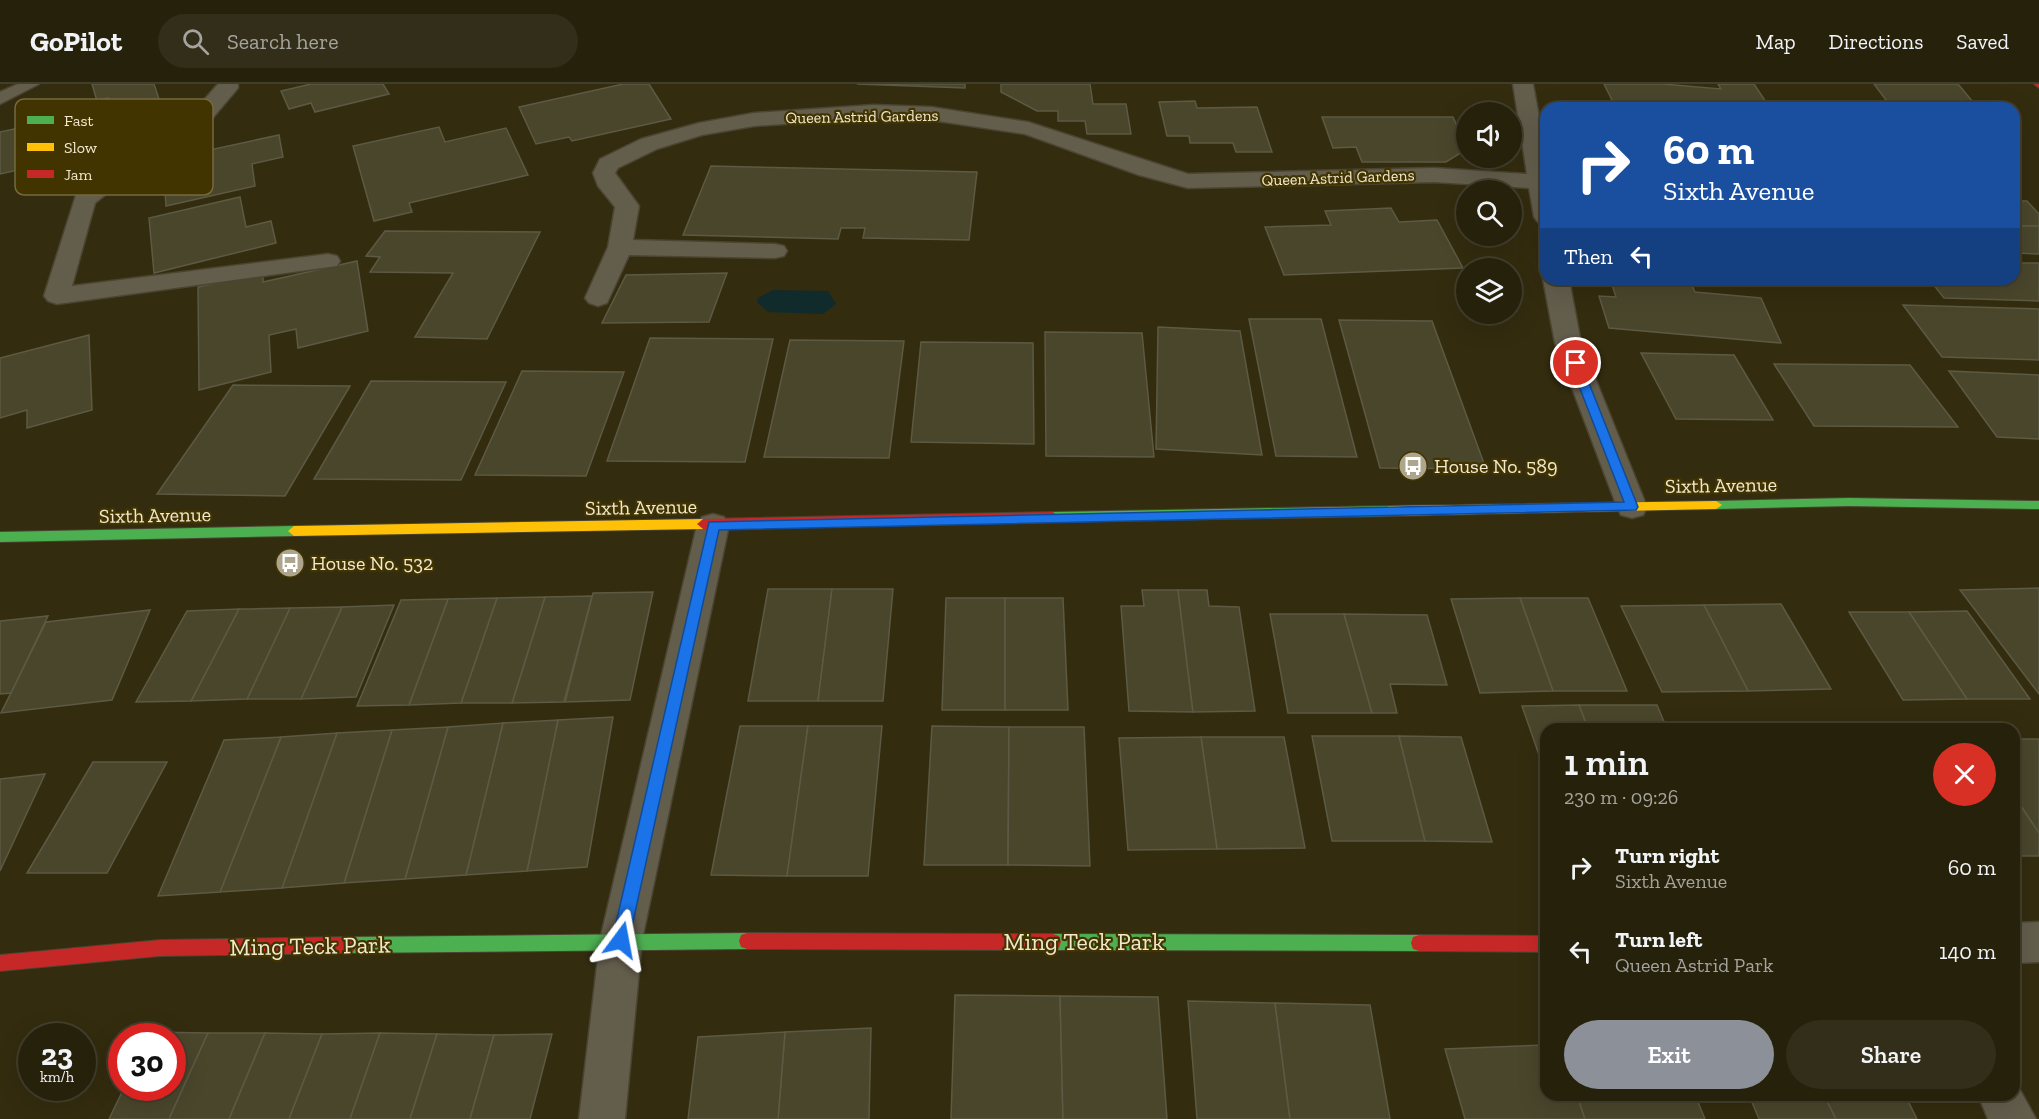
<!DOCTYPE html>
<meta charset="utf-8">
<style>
body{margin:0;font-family:"Zilla Slab",serif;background:#322e19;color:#f1f3f6;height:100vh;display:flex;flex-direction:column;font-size:22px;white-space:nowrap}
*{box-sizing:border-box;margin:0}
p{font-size:20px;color:#a4a39d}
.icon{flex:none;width:33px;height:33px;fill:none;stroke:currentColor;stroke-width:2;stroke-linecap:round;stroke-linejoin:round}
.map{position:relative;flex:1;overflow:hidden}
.side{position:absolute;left:1540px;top:639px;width:480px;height:378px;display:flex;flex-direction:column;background:#26210b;border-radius:18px;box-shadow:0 6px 24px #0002,0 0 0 2px #423e2c}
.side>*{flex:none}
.top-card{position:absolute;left:1540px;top:18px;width:480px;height:183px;border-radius:18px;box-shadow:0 6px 24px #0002,0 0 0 2px #423e2c;background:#1a4fa0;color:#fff;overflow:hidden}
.tools{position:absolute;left:1456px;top:18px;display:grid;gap:12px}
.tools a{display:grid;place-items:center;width:66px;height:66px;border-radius:50%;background:#26210b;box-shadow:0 6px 24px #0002,0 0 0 2px #423e2c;font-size:30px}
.speed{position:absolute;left:18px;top:939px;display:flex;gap:12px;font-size:30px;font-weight:700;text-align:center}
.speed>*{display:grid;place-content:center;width:78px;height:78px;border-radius:50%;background:#26210b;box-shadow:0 6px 24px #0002,0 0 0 2px #423e2c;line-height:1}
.speed small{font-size:15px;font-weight:400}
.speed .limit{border:9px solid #d22;background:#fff;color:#111}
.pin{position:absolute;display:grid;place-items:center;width:51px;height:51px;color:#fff;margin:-26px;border:3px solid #fff;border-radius:50%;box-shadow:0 2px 6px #0007}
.me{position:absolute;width:66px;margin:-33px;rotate:13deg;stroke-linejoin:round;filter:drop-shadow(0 0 4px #0008)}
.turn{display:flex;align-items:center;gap:21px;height:126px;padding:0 24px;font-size:27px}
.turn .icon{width:78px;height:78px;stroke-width:2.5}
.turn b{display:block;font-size:42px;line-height:51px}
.then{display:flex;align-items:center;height:57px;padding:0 24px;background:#0003;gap:12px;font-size:22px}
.round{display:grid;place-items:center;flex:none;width:63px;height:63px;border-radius:32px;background:#322e19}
.headline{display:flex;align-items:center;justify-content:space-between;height:102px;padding:0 24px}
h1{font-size:36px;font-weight:600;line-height:45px}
.primary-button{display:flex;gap:12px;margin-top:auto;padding:12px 24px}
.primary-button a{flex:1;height:69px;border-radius:36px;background:#8c9099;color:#fff;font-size:24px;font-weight:600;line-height:69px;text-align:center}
.primary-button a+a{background:#322e19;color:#f1f3f6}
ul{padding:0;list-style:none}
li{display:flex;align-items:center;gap:18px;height:84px;padding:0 24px}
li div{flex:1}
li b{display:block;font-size:22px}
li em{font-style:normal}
header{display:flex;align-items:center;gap:36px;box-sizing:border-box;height:84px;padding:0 30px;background:#26210b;border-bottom:2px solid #423e2c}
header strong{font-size:28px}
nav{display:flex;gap:33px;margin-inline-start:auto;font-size:21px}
.search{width:420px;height:54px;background:#322e19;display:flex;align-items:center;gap:15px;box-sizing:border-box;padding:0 21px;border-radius:33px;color:#a4a39d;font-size:22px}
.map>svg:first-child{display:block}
.water{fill:#112a2c}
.building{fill:#4a462c;stroke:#5c5a44;stroke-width:1.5}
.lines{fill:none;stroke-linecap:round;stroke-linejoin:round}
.lane-casing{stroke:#4a4431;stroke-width:3}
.street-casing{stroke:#4a4431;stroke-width:3}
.fast-casing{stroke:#4a4431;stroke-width:2}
.slow-casing{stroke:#4a4431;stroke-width:2}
.jam-casing{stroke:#4a4431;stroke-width:2}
.lane{fill:#635d4c;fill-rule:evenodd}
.street{fill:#635d4c;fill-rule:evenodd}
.fast{fill:#4caf50;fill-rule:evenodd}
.slow{fill:#ffc107;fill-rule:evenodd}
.jam{fill:#c62828;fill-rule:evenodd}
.route{fill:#1a73e8;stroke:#114b97;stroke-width:1.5}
.labels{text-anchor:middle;stroke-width:4.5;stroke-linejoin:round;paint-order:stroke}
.far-street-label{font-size:16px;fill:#f0e8cf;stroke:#423400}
.poi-label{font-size:20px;fill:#f0e8cf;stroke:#423400;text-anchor:start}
.street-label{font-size:20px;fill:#f0e8cf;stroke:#423400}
.near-street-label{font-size:24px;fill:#f0e8cf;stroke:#423400}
.key{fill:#423400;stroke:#766a3e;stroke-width:1.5}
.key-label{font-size:16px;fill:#f0e8cf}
</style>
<header>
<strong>GoPilot</strong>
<div class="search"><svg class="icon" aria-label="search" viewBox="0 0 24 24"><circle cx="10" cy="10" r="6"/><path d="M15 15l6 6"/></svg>Search here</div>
<nav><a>Map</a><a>Directions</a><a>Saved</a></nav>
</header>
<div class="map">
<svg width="2039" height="1035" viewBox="0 0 2039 1035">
<rect width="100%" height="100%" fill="#332c0f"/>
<path class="water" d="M773,206L828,207L836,220L823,230L768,228L757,218L758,214Z"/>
<g class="building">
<path d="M92,0H154L159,15L153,17L156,25L115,35L108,14L97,17Z"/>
<path d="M311,0H383L389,10L315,28L311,19L289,25L281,7Z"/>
<path d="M623,0H649L671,35L572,57L569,53L536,60L519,23Z"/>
<path d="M857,0H965V4Z"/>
<path d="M1001,0H1090L1093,20H1126L1131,50H1087L1085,37H1058V27H1037L1001,8Z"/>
<path d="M1604,0H1663L1721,5L1718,0H1754L1770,24H1616Z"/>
<path d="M1874,0H1958L1978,24H1892Z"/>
<path d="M1195,17L1197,24L1257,23L1272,68H1236L1233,59H1190L1189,52H1167L1159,18Z"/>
<path d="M1322,33H1453L1467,65L1446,78H1362L1356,63L1333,64Z"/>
<path d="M62,35L65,60L39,66L40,81L0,90V48Z"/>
<path d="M439,43L445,58L506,44L528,91L409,119L412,128L374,137L353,62Z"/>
<path d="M279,51L283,73L252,80L255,102L166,122L163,76Z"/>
<path d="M711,82L977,88L969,156L863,154L865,144H841L838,155L683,151Z"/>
<path d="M240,113L246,143L271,137L276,159L154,189L149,134Z"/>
<path d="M2014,117H2027L2039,130V142H2014Z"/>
<path d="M1391,124L1399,138L1437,136L1463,184L1284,191L1265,143L1331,141L1325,127Z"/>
<path d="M2014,142H2039V170L2014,169Z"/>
<path d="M385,147L540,148L487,255L415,253L453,189L370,188L380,173L366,172Z"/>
<path d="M357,177L368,247L298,264L296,245L269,251L271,288L199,306L198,203L263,189V198Z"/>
<path d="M2014,179H2039V217L1944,214L1929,195H2014Z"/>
<path d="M727,189L709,238L602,239L626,191Z"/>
<path d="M1610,195H1689L1695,208L1761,214L1781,259L1609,244L1599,212L1616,213Z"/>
<path d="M1903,221L2039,225V276L1942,273Z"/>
<path d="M1249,235H1321L1357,373L1276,372Z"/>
<path d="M1339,236L1432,237L1486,385L1380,384Z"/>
<path d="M1158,243L1240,247L1262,371L1156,365Z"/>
<path d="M1045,248L1142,249L1154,373L1046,372Z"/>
<path d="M89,251L92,326L27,344V326L0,334V274Z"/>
<path d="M650,254L773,255L745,378L607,377Z"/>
<path d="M790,256L904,257L889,374L764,373Z"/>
<path d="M921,258L1033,259L1034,360L911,358Z"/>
<path d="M1641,269L1734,271L1773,336L1676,335Z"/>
<path d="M1774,280L1910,281L1958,343L1814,342Z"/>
<path d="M522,287L624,288L586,392L475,391Z"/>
<path d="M1949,287L2039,291V355L1997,353Z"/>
<path d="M371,297L506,298L461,396L314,395Z"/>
<path d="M233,301L350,302L285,412L157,410Z"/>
<path d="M2039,504V610L1960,506Z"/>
<path d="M768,505H832L818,617H748Z"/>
<path d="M832,505H893L883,617H818Z"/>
<path d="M1142,506H1178L1193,628L1129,627L1121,522H1144Z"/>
<path d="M1178,506H1207L1209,522L1239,523L1255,627L1193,628Z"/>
<path d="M653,508L630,616L565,618L593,509Z"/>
<path d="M592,512L564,618L512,619L545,513Z"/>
<path d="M545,513L512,619H461L497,514Z"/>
<path d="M497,514L461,619L409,621L448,515Z"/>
<path d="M946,514H1005V626H942Z"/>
<path d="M1005,514H1063L1068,626H1005Z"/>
<path d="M1520,514H1588L1627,607H1553Z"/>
<path d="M1520,514L1553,607L1480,609L1451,515Z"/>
<path d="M448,515L409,621L357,622L401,516Z"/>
<path d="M1781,520L1831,605L1748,607L1704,521Z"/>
<path d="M394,521L356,613L301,615L342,523Z"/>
<path d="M1704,521L1748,607L1662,608L1621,522Z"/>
<path d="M342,523L301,615H247L290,524Z"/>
<path d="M290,524L247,615L191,617L239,525Z"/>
<path d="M239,525L191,617L136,618L187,527Z"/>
<path d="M150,526L112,616L1,629L46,538Z"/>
<path d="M1967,527L2030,615H1967L1909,528Z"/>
<path d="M1849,528H1909L1967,615L1903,616Z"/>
<path d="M1270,530H1344L1372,629H1288Z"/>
<path d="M1344,530L1427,531L1447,601L1390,600L1397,629H1372Z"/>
<path d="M48,532L11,609L0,610V537Z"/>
<path d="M1579,621H1657L1667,645H1588Z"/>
<path d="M1579,621L1588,645H1546V691L1522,622Z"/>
<path d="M613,633L587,783L527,787L558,636Z"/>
<path d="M558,636L527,787L466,791L503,639Z"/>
<path d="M503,639L466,791L405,795L448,643Z"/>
<path d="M740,642H808L787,792L711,791Z"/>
<path d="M808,642H882L868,792H787Z"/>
<path d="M932,642L1009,643L1008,781H924Z"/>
<path d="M448,643L405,795L344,799L392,646Z"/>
<path d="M1009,643H1084L1090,782L1008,781Z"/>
<path d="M392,646L344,799L282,804L337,649Z"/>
<path d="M337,649L282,804L220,808L281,653Z"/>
<path d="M1312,652H1399L1425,757H1332Z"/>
<path d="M1399,652L1461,653L1492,758L1425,757Z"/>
<path d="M281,653L220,808L158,812L224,656Z"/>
<path d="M1201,653H1284L1305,764L1217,765Z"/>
<path d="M1201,653L1217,765L1128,766L1119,654Z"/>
<path d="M2014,655H2039V749L2014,712Z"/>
<path d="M93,678H167L107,789H27Z"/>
<path d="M45,690L0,787V695Z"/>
<path d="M2014,712L2039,749V772H2014Z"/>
<path d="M955,911L1060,912L1063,1035H951Z"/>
<path d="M1060,912L1158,913L1167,1035H1063Z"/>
<path d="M1188,917L1275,919L1290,1035H1197Z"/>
<path d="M1275,919L1370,921L1390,1035H1290Z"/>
<path d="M871,944L869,1035H778L785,948Z"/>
<path d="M150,948L208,949L169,1035H109L124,1004H172V952H148Z"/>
<path d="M785,948L778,1035H688L698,953Z"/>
<path d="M208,949H265L229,1035H169Z"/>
<path d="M265,949L322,950L289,1035H229Z"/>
<path d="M380,949L350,1035H289L322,950Z"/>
<path d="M380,949L437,950L410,1035H350Z"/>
<path d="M437,950L494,951L470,1035H410Z"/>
<path d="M552,950L530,1035H470L494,951Z"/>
<path d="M1546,961V1011H1577L1585,1035H1465L1445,965Z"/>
<path d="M1577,1011H1695L1705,1035H1585Z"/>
<path d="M1749,1011H1824L1836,1035H1759Z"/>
<path d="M1824,1011H1905L1917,1035H1836Z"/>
</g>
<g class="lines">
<g class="lane-casing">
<path id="lane" d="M18,0H39L0,20V8Z"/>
</g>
<g class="street-casing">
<g id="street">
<path d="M218,0H238V4L205,43L148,76L95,119L72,202L328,170L337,172L340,177L337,182L57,220L48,217L44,212L76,111L132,66L189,33Z"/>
<path d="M1513,0H1533L1546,71V140L1538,138L1534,133L1529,104L1434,98L1188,104L1139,91L1025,50L931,36L873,34L754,42L702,51L657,65L618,84L615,89L639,122L633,156L775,160L784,162L787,167L784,172L775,174L629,171L607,219L598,222L589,219L585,214L608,163L615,123L598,102L593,89L600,75L641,55L699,39L754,29L873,21L931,23L1028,38L1188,90L1434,84L1527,90Z"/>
<path d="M1546,190V195H1569L1581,259L1647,423L1643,431L1632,434L1621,431L1617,423L1555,259L1543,195Z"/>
<path d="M713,430L724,433L729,441L642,856L625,1035H579L600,856L697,441L702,433Z"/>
<path d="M2039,838V878L2014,879V839Z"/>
<path d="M2014,995L2036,1035H1988L1978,1011H2014Z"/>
</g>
</g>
<g class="fast-casing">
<g id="fast">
<path d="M1849,414L2039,417V425L1849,422L1716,425L1710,421L1716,417Z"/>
<path d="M1389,422L1395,427L1389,432L1053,438L1047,433L1053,428Z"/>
<path d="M294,442L300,447L294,452L0,458V448Z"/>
<path d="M747,849L753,851L755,857L753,863L747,865L348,869L342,867L340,861L342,855L348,853Z"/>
<path d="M1053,850L1419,851L1425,853L1427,859L1425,865L1419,867L1053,866L1047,864L1045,858L1047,852Z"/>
</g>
</g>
<g class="slow-casing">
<g id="slow">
<path d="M1716,417L1722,421L1716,425L1389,432L1383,427L1389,422Z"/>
<path d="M703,435L709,440L703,445L294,452L288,447L294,442Z"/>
</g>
</g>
<g class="jam-casing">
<g id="jam">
<path d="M2034,0H2039V4Z"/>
<path d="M1053,428L1059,433L1053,438L703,445L697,440L703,435Z"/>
<path d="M747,849L1053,850L1059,852L1061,858L1059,864L1053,866L747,865L741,863L739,857L741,851Z"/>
<path d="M1419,851L1546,852V868L1419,867L1413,865L1411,859L1413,853Z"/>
<path d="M348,853L354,855L356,861L354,867L348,869L160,872L0,887V871L160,856Z"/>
</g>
</g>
<use href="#lane" class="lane"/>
<use href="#street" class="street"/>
<use href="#fast" class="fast"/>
<use href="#slow" class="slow"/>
<use href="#jam" class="jam"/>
</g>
<path class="route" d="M1572,277L1581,279L1638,423L1636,426L719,446L629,856L627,862L621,864L615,862L612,856L709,438L1624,418L1570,279Z"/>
<defs>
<g id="bus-disc" transform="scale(1.5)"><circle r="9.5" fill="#aea68c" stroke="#423400"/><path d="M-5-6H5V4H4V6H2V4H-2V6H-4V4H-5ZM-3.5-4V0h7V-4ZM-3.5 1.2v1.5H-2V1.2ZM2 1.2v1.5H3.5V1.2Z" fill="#fff"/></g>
</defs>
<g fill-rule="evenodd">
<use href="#bus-disc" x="1413" y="382"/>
<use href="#bus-disc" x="290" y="479"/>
</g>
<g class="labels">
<g class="far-street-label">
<text transform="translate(862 32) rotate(-1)" y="6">Queen Astrid Gardens</text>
<text transform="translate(1338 93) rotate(-2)" y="6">Queen Astrid Gardens</text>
</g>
<g class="poi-label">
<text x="1434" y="389">House No. 589</text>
<text x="311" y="486">House No. 532</text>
</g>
<g class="street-label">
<text transform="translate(1721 401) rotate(-1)" y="7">Sixth Avenue</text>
<text transform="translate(641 423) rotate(-1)" y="7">Sixth Avenue</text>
<text transform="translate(155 431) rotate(-1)" y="7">Sixth Avenue</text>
</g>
<g class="near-street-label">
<text x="1084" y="866">Ming Teck Park</text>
<text transform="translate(310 862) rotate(-1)" y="8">Ming Teck Park</text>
</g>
</g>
<rect x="15" y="15" width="198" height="96" rx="9" class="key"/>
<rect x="27" y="32" width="27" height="8" fill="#4caf50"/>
<rect x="27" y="59" width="27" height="8" fill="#ffc107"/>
<rect x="27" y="86" width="27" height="8" fill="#c62828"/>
<g class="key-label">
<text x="64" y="42">Fast</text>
<text x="64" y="69">Slow</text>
<text x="64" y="96">Jam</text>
</g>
</svg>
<div class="tools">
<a><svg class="icon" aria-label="sound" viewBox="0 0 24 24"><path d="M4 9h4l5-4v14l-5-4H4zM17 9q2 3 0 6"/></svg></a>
<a><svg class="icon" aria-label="search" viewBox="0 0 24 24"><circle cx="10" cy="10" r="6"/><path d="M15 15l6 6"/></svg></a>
<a><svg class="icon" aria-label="layers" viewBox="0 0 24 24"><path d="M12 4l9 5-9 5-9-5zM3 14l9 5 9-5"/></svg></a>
</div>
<div class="speed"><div>23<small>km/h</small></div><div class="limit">30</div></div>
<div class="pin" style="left:1576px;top:279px;background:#d93025"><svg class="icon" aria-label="arrive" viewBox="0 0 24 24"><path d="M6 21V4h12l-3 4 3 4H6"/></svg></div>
<svg class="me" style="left:621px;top:856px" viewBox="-20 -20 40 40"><path d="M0-17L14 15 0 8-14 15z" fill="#1a73e8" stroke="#fff" stroke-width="4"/></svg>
<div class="top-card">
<div class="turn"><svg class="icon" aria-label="right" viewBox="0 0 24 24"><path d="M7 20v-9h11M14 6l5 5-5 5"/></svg><div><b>60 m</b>Sixth Avenue</div></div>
<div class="then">Then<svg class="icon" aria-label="left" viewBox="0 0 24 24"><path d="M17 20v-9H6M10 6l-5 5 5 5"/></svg></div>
</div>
<section class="side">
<div class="headline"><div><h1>1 min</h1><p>230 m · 09:26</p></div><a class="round" style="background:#d93025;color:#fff"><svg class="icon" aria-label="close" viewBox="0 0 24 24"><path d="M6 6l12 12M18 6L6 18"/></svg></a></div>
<ul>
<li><svg class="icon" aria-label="right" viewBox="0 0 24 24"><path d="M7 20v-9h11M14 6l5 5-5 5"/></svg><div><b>Turn right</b><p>Sixth Avenue</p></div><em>60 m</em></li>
<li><svg class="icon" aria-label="left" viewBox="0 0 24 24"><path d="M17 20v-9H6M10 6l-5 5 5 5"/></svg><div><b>Turn left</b><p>Queen Astrid Park</p></div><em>140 m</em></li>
</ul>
<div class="primary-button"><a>Exit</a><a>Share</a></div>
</section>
</div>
